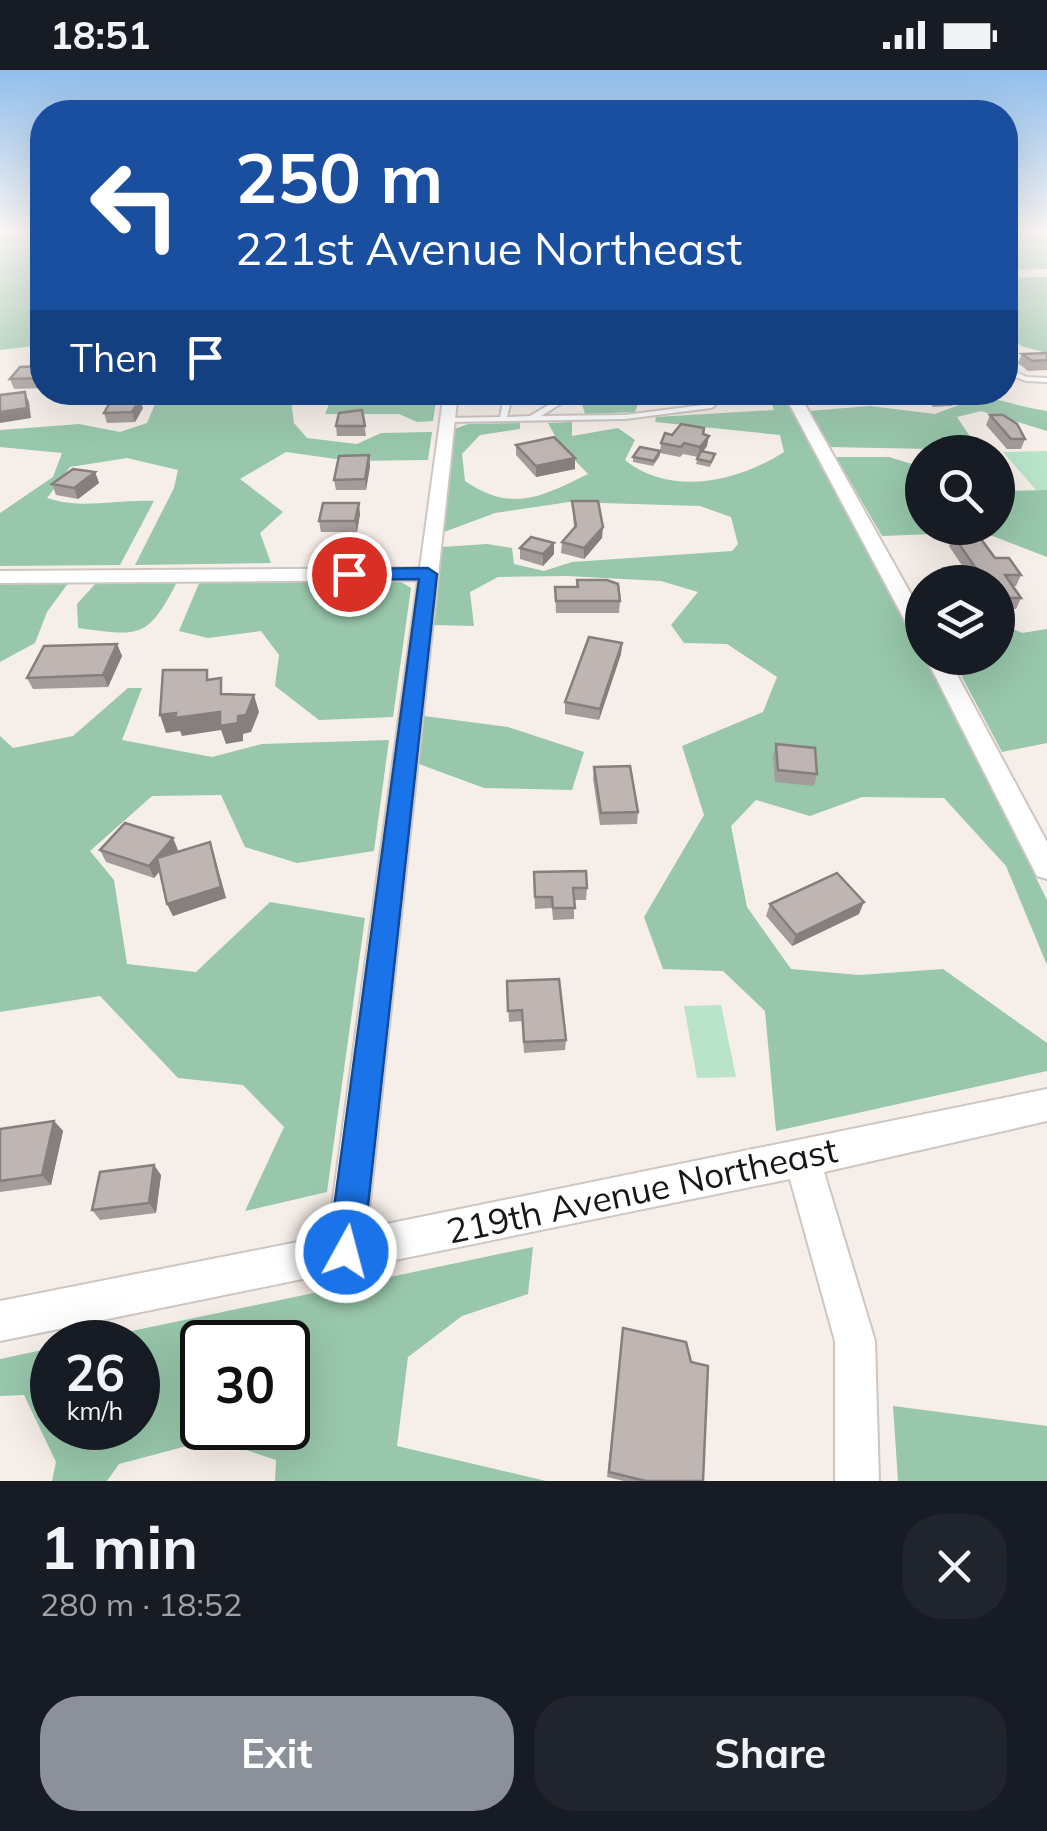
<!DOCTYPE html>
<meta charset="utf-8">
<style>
body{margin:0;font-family:Mulish,sans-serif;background:#20242c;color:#f1f3f6;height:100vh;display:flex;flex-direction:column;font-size:38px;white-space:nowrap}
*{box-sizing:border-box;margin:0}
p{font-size:32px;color:#9ea1a6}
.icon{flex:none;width:55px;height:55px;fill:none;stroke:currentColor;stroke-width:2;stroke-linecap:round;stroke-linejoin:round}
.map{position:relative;height:1411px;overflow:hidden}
.drawer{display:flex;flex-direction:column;background:#171b24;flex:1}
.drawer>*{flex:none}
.guide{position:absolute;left:30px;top:30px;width:988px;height:305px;border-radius:40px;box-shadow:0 10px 40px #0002;background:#1a4fa0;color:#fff;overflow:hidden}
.fabs{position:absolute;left:905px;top:365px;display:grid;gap:20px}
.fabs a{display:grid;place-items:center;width:110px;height:110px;border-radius:50%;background:#171b24;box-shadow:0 10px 40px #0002;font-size:50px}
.speed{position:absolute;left:30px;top:1250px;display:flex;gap:20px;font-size:50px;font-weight:700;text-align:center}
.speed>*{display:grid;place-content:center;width:130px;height:130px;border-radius:50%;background:#171b24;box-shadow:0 10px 40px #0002;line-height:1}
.speed small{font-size:25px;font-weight:400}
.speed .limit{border:5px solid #111;border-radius:15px;background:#fff;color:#111}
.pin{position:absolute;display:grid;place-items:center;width:85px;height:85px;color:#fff;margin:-42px;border:5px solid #fff;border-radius:50%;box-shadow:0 2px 10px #0007}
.me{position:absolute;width:110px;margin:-55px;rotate:7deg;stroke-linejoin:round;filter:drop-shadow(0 0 8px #0008)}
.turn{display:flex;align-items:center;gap:35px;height:210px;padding:0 40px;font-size:45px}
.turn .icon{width:130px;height:130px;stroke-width:2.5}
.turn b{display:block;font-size:70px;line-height:85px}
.then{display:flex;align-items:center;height:95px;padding:0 40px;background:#0003;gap:20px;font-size:38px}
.round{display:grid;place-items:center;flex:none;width:105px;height:105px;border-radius:40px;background:#20242c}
.overview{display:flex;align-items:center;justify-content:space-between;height:170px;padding:0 40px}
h1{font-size:60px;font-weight:700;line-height:75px}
.action{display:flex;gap:20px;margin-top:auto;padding:20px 40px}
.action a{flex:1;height:115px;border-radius:40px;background:#8c9099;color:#fff;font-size:40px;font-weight:700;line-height:115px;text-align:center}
.action a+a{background:#20242c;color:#f1f3f6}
.status{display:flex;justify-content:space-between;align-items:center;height:70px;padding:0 50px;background:#171b24;direction:ltr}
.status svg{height:28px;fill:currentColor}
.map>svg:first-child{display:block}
.green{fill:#b9e4ca}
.forest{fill:#98c7ab;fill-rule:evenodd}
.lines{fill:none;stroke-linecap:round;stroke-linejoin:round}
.service-casing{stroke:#cec6c0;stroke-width:4}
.minor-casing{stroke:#cec6c0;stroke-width:4}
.service{fill:#fff;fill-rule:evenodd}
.minor{fill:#fff;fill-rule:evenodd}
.wall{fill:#a49c9a}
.shaded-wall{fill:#867f7d}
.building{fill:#bfb5b3;stroke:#867f7d;stroke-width:2.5}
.route{fill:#1a73e8;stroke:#114b97;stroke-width:2.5}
.labels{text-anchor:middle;stroke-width:9;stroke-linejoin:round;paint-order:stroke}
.near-street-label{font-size:35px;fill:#181614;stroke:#fff}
</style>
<div class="status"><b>18:51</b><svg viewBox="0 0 49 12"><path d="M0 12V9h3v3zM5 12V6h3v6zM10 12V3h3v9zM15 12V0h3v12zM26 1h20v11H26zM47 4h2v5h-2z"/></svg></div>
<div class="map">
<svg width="1047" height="1411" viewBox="0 0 1047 1411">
<rect width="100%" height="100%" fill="#f6eee8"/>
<g class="green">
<path d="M1047,381V420H1036L1003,382Z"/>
<path d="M721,935L736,1007L697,1008L684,936Z"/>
</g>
<g class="forest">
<path d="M0,164H42V275L0,280Z"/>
<path d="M1005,164H1047V199L1005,200Z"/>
<path d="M1047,207V283L1021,276L1005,261L1010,245L1005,208Z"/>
<path d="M131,323H290L294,353L307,368L357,374L381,363L432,362L428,390L350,391L286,382L240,409L283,442L260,463L271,493L135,495L174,418L178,400L127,388L70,397L47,428C84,440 115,429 154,431L120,495L0,496V443L53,407L62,383L0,377V360L79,354L120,362L147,353L155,334Z"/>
<path d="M358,323H437L433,351L417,352L399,344H325L329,334Z"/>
<path d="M590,323H624L639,331L635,342L585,344L582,334Z"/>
<path d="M768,323H783L951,636L1047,830V895L1006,796L944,728L862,727L810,746L756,730L731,756L747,837L791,899L859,905L943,899L1047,973V1001L776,1061L765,941L723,901L663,899L644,847L704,745L682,676L763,642L777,607L727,574L684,573L671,555L698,522L661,511L567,506L498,507L470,522L474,556L434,555L442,477L487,474L512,478L514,494L544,501L572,492L732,481L738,474L731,447L700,436L569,432L495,443L444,462L455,359L468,354L520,353V359L480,365L462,384L465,411C512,443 541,427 588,404L560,375L548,353L572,352V366L618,358L635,370L625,390C671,427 737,412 784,382L780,365L655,352L656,347L774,340Z"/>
<path d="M949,323C988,323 1008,335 1047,341V361L981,341L957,347L973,371L929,379L829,377L808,341L870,336L935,344L961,334Z"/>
<path d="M836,387H889L918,396L914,410L922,416V458H998V421L1047,420V487L982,462L882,466Z"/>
<path d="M398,510L411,518L393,647L319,650L275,616L279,585L261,561L208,568L179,561L200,511Z"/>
<path d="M69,512L47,542L35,573L0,592V513Z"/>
<path d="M97,512H177C147,570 140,566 78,558L77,534Z"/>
<path d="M998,552L1022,563L1047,559V673L1002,682L952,588H998Z"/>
<path d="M128,618H142L122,670L212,687L262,674L389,670L374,781L297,793L245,777L221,725L152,726L90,781L114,810L127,894L196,902L270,832L365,848L327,1122L245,1141L284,1057L243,1015L178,1008L100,926L0,942V666L13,678L73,666Z"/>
<path d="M424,646L508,657L584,682L572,720L484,718L419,694Z"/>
<path d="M533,1177L528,1224L462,1246L408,1287L397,1376L546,1411H275L276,1390L213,1369L119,1394L107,1411H52L56,1392L24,1325L0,1326V1289L52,1278V1358H138V1272H79ZM202,1272H288V1358H202Z"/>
<path d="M893,1336L1047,1356V1411H898Z"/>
</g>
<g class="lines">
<g class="service-casing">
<g id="service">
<path d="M1005,298L1027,307L1047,308V312L1026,311L1005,303Z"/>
<path d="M505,322H513L507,347L530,346L562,327L560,322H567L570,328L541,346L625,345L711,334L715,336L711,338L625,349L447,352L443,350L447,348L500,347Z"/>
</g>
</g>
<g class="minor-casing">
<g id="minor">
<path d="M444,322H458L367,1158L1047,1019V1051L824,1102L875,1271L879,1411H835V1271L790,1109L0,1271V1231L328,1166L418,510L0,513V501L420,498Z"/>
<path d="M783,322H798L922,544V568L911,562Z"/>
<path d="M926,588H948L1047,772V809L1037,806Z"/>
</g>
</g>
<use href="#service" class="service"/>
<use href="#minor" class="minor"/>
</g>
<g class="wall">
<path d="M1047,283V300L1028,301L1018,293L1022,284Z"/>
<path d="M42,296V318L14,319L10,309Z"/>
<path d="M640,322H717L716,331L698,330L697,327L640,326Z"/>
<path d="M926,322H952L956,326L952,336L933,337L924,327Z"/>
<path d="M143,338L135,352L107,353L104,343Z"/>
<path d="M362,340L366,366H337L336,356Z"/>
<path d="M990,345L1025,369L1021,379H1007L986,355Z"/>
<path d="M703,364L707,376L703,382L715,384L710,397L696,394L698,387L683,384L680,387L660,383L661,373L672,365Z"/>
<path d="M516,375L575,399L536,407L516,385Z"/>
<path d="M660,381V386L653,396L633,392V387Z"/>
<path d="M369,385L370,396L366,420H336L334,410Z"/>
<path d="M95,402L99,413L78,429L56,425L52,414Z"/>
<path d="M572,431L602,468L584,489L561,483L562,472L574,458Z"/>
<path d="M360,444L357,462H321L319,451Z"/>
<path d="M953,465L995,488L1021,505L1016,516H1013L1021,528L1016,539H998V512H973L949,476Z"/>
<path d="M554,473V484L543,496L520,489V478Z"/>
<path d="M577,510L620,531L619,543H556L555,517H576Z"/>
<path d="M622,573L621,584L599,650L565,644V632Z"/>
<path d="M117,574L122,586L108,617L33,619L27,608Z"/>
<path d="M776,674L817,704L814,716L775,712L773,686Z"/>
<path d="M594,697L638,742L637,754L600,755L593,709Z"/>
<path d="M100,780H178L175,783L214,784L226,828L173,846L167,834L160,800L154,808L106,792Z"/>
<path d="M534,802L587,818L586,830H574V849L553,850L552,838L535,839Z"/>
<path d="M770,834L859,844L792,876L766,846Z"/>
<path d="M507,911L566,970L565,980L524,983L522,951L509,952Z"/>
<path d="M54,1051L63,1061L51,1115L0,1122V1059Z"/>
<path d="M161,1105L156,1143L100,1150L92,1140Z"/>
<path d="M623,1258L703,1411H624L607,1407Z"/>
</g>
<g class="shaded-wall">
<path d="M25,322L29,332L31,348L0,353V342Z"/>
<path d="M875,322H895V325L874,328Z"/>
<path d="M140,329L143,338L135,352L132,342Z"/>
<path d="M709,366L707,376L698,387L700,377Z"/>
<path d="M369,385L370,396L366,420L365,409Z"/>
<path d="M575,388V399L536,407V396Z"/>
<path d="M95,402L99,413L78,429L74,418Z"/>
<path d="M359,433L360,444L357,462L355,451Z"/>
<path d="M603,457L602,468L584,489V478Z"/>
<path d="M554,473V484L543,496V484Z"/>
<path d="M622,573L621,584L599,650L600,639Z"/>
<path d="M117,574L122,586L108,617L103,605Z"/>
<path d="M254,625L259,642L251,662L243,664V671L226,674L221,660L182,666L180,661L166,663L160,645L220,642L238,646Z"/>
<path d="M173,768L178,780L154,808L149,796Z"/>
<path d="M210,772L226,828L173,846L167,834Z"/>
<path d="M864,832L859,844L792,876L796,865Z"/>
<path d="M54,1051L63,1061L51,1115L42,1105Z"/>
<path d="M154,1095L161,1105L156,1143L149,1133Z"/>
</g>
<g class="building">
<path d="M1047,283V290L1032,291L1022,284Z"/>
<path d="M42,296V308L10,309L20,297Z"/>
<path d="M25,322L27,338L0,342V325Z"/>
<path d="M932,322H952L956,326L936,327Z"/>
<path d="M112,329H140L132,342L104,343Z"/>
<path d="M362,340L365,356H336L339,343Z"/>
<path d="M990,345H1003L1017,354L1025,369H1011Z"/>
<path d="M681,354L704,358L703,364L709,366L700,377L684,373L681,377L661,373L665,363L672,365Z"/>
<path d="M554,367L575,388L536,396L516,375Z"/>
<path d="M640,377L660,381L654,391L633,387Z"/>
<path d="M701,381L715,384L711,392L697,389Z"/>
<path d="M369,385L365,409L334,410L339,386Z"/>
<path d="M73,399L95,402L74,418L52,414Z"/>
<path d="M572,431H598L603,457L584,478L562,472L576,456Z"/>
<path d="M323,433H359L355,451H319Z"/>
<path d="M953,465H978L995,488H1009L1021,505H1005L1021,528H998V512H985Z"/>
<path d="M531,467L554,473L543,484L520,478Z"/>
<path d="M577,510H607L618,514L620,531H556L555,517H578Z"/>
<path d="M589,567L622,573L600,639L565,632Z"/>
<path d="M117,574L103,605L27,608L44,576Z"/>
<path d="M163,600H207V610L221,608V624L254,625L246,645L238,646V653L220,656V642L175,648L176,643L160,645Z"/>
<path d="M776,674L815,678L817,704L778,700Z"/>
<path d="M630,696L638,742L601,743L594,697Z"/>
<path d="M125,753L173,768L149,796L100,780Z"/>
<path d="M210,772L221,817L167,834L157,788Z"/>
<path d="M586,801L587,818H573L575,838H553L552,827H535L534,802Z"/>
<path d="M837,803L864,832L796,865L770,834Z"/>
<path d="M559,909L566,970L524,972L522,940L508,941L507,911Z"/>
<path d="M54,1051L42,1105L0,1111V1059Z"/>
<path d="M154,1095L149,1133L92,1140L100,1102Z"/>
<path d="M623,1258L686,1272L691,1292L708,1296L703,1411H646L609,1402Z"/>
</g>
<linearGradient id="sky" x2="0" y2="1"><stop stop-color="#91beec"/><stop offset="0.45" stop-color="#fbf7f5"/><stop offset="1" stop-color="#fbf7f5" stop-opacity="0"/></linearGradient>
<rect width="1047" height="361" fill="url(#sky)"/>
<path class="route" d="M428,498L437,504L363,1182L358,1194L346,1199L333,1194L328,1182L419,509L349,510L340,504L349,499Z"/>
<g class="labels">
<g class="near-street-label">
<text transform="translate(642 1121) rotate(-12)" y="12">219th Avenue Northeast</text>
</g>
</g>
</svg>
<div class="fabs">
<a><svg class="icon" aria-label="search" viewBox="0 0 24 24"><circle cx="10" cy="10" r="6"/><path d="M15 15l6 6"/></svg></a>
<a><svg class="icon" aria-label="layers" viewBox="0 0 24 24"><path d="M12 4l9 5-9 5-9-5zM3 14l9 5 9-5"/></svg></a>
</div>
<div class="speed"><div>26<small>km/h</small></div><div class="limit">30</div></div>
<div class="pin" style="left:349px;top:504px;background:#d93025"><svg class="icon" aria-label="arrive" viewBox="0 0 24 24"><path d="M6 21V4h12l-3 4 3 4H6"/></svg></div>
<svg class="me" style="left:346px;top:1182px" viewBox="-20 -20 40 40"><circle r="17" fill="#1a73e8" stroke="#fff" stroke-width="3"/><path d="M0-11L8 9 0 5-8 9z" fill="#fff"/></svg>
<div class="guide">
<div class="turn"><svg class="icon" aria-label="left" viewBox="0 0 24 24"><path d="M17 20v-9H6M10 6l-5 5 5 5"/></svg><div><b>250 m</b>221st Avenue Northeast</div></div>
<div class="then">Then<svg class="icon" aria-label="arrive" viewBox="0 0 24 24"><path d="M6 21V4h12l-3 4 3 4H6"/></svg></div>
</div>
</div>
<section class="drawer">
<div class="overview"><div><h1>1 min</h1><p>280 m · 18:52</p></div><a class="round"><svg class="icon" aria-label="close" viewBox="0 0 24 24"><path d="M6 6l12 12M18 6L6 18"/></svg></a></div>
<div class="action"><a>Exit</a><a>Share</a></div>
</section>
